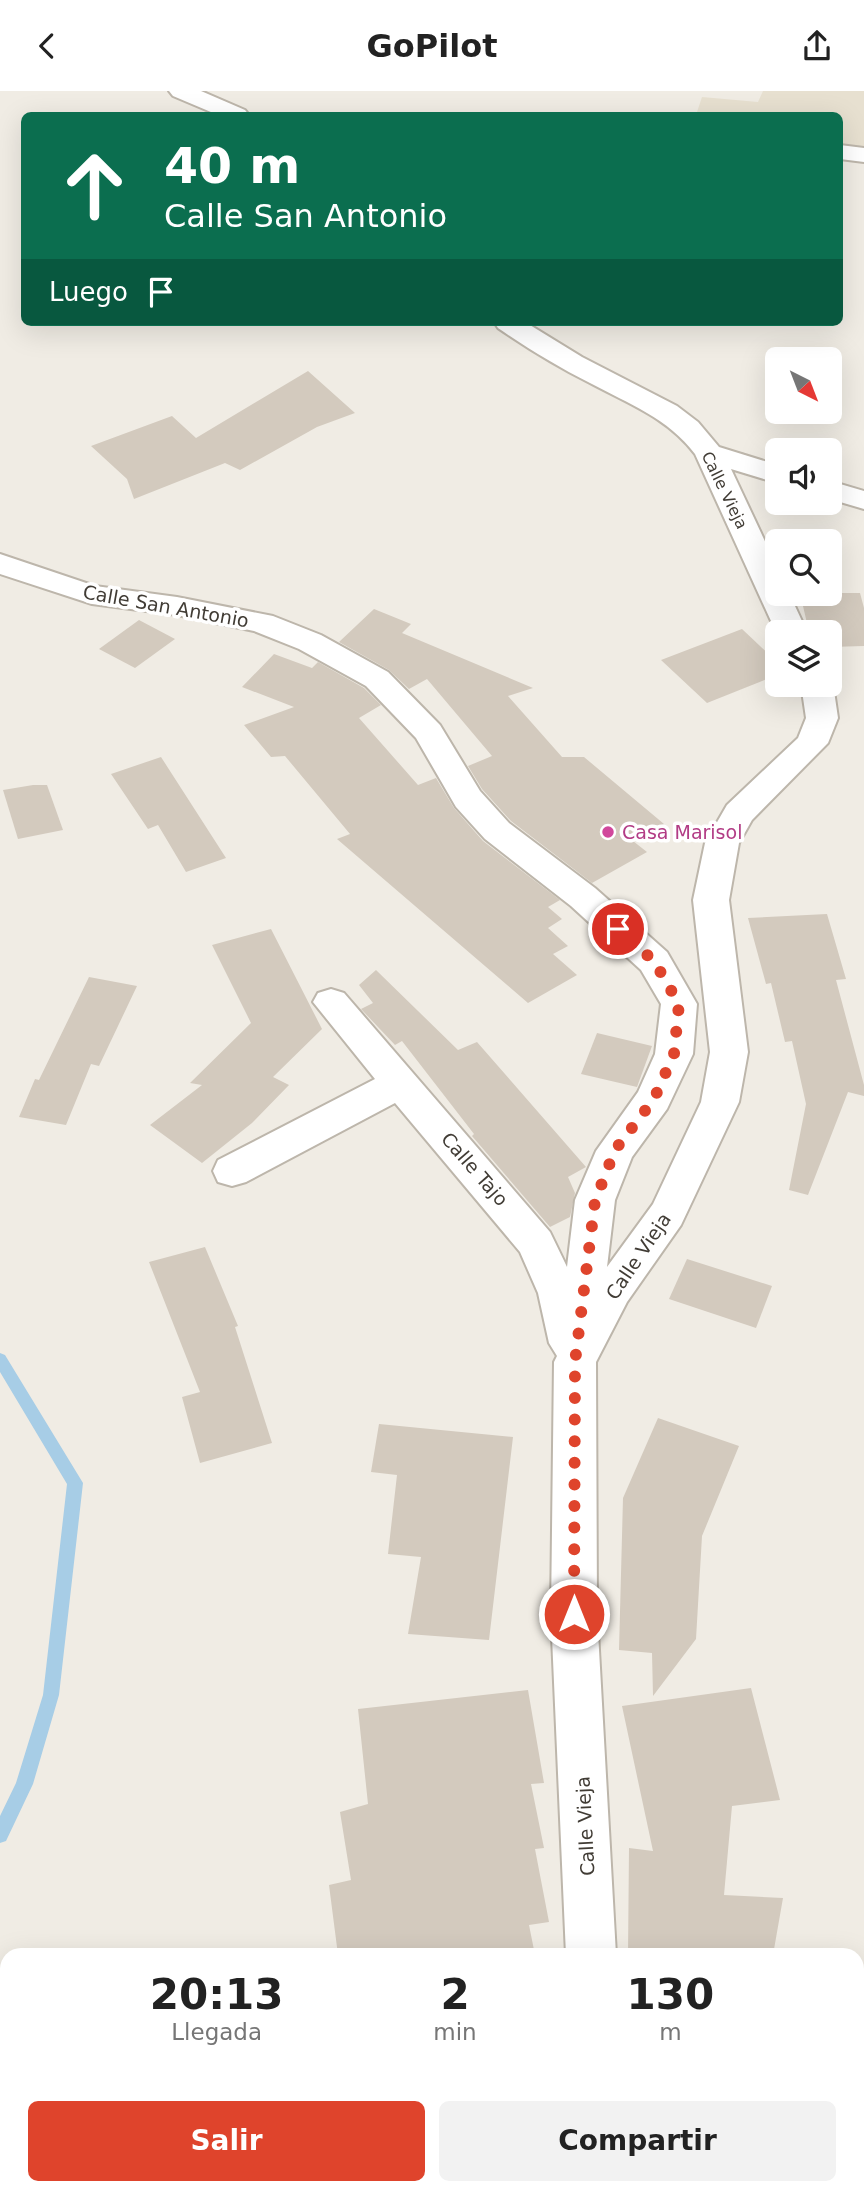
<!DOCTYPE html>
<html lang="es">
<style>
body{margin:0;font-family:"DejaVu Sans",sans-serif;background:#f2f2f2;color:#222;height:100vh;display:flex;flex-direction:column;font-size:26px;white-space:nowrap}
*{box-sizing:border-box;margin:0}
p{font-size:23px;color:#767676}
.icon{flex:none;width:38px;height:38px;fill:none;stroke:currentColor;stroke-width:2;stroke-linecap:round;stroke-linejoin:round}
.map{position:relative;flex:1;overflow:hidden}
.side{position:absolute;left:0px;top:1857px;width:864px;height:247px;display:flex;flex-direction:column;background:#fff;border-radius:21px 21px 0 0;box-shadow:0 7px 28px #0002}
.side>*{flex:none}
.hud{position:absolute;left:21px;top:21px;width:822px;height:214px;border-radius:10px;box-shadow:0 7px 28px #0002;background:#0b6e4f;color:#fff;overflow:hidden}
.needle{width:46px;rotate:138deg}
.tools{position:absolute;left:765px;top:256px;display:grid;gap:14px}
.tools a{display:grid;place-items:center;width:77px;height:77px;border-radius:10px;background:#fff;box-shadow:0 7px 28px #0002;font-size:35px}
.pin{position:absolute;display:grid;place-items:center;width:60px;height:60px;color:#fff;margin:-30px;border:4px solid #fff;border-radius:50%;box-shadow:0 2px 7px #0007}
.me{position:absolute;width:77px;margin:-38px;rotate:0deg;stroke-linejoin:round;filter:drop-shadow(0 0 5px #0008)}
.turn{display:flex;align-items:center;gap:24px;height:147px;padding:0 28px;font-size:32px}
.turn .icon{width:91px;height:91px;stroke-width:2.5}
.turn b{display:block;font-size:49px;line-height:60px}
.then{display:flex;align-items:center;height:66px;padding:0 28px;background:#0003;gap:14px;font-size:26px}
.eta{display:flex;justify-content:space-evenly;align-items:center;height:119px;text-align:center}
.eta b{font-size:42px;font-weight:700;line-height:49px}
.button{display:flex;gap:14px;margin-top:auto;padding:14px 28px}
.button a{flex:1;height:80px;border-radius:10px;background:#df442c;color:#fff;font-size:28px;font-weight:700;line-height:80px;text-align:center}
.button a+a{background:#f2f2f2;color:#222}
header{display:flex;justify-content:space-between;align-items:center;height:91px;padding:0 28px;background:#fff;font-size:32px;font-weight:700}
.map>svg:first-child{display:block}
.education{fill:#e7e0d0}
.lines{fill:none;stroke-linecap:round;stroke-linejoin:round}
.stream{fill:#a7cde6;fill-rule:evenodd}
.building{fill:#d3cabe}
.street-casing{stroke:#bdb6ab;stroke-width:4}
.street{fill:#fff;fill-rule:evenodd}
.route{stroke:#df442c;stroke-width:12;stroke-dasharray:0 21.6}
.hotel-dot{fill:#d1479c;stroke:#fff;stroke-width:2.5}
.labels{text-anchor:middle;stroke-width:7;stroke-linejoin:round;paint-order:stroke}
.far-street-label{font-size:16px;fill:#413c35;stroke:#fff}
.street-label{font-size:19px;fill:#413c35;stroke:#fff}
.hotel-label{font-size:19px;fill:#b23c85;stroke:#fff;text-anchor:start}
</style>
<header><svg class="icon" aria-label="back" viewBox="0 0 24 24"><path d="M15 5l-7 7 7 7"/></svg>GoPilot<svg class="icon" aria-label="share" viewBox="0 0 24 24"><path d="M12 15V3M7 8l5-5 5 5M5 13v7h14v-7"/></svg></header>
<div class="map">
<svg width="864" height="2102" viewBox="0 0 864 2102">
<rect width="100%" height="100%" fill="#f0ece4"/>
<path class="education" d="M763,0H864V56L840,54V24H696L702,6L758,11Z"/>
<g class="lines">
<path class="stream" d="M0,1262L5,1264L83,1392L59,1604L33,1693L6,1750L0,1752V1725L16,1692L43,1604L67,1393L0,1281Z"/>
</g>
<g class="building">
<path d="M308,280L355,322L317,336L240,379L225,372L134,408L127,388L91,355L172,325L196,347Z"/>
<path d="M800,502H860L864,517V555L830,556V541H809Z"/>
<path d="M374,518L411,533L402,542L533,597L508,605L562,666H584L664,733L633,750L647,761L592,792L511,730L482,698L468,675L492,665L427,588L409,598L389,579L339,551Z"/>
<path d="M139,529L175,548L135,577L99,558Z"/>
<path d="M742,538L777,571V584L707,612L661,569Z"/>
<path d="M274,563L312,577L318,571L364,597L381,614L359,627L418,694L436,687L454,717L483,750L560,809L548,816L562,828L548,837L568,855L553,863L577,884L528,912L337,748L350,743L285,665L271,666L244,634L294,616L242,596Z"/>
<path d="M161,666L226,767L186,781L158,734L148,738L111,683Z"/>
<path d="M33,694H47L63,739L18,748L3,699Z"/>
<path d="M827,823L846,888L836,889L864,994V1005L848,1001L808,1104L789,1099L806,1013L792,950L785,951L771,892L766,893L748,827Z"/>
<path d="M271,838L322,938L273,986L289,994L252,1032L202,1072L150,1034L202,994L190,992L251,932L212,854Z"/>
<path d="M376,879L458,959L477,951L586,1076L568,1086L575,1102L570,1126L550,1136L472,1045L474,1043L402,950L395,954L361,918L373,912L359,894Z"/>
<path d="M89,886L137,895L99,975L91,973L66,1034L19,1026L35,988L39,989Z"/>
<path d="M597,942L652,955L637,996L581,983Z"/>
<path d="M205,1156L238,1235L235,1236L272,1352L200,1372L182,1306L200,1301L149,1171Z"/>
<path d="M687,1168L772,1195L756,1237L669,1208Z"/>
<path d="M658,1327L739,1355L702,1445L696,1548L653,1605L652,1562L619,1559L623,1407Z"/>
<path d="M379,1333L513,1346L489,1549L408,1543L421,1466L388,1463L397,1384L371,1381Z"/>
<path d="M751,1597L780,1709L732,1715L724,1804L783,1807L773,1864H628L629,1757L653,1760L622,1615Z"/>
<path d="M528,1599L544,1692L531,1693L544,1757L535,1758L549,1831L529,1834L535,1864H338L329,1794L351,1789L340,1721L368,1713L358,1618Z"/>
</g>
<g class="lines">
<g class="street-casing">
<g id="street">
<path d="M169,0H201L245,19L249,24H218L173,5Z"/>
<path d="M840,54L864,57V71L840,68Z"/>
<path d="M494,231H525L582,266L677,315L698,331L719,356L777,374V392L731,378L777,476V502H789L807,541H776L695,363C668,327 629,313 590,292C558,276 527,257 498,237Z"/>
<path d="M830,390L864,400V418L830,408Z"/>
<path d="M0,463L95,495L177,506L273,525L321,544L388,581L440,634L480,700L509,732L595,797L667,861L697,913L693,963L667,1018L632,1066L615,1109L607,1176L653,1113L701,1011L710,961L693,809L705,752L727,714L798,647L806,627L801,593H830V588L833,593L838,627L828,652L752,729L739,752L729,809L748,961L739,1011L681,1134L627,1211L596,1271L597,1523L616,1864H566L551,1523L554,1271L557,1265L549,1252L538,1202L520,1161L395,1012L246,1091L232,1095L218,1091L213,1080L218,1069L375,988L313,911L318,902L331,898L344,902L550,1141L567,1176L575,1109L596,1060L638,1001L655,963L661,913L641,879L571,815L485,748L456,716L416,647L366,595L299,558L254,540L177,524L92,513L0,483Z"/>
<path d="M577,2096H631L632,2102H578Z"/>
</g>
</g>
<use href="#street" class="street"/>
</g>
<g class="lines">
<path class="route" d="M574,1523L575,1271L595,1110L615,1059L654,1008L674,963L679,913L654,870L618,838"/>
</g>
<circle class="hotel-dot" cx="608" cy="741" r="7"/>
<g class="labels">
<g class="far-street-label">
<text transform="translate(725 399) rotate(64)" y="6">Calle Vieja</text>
</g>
<g class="street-label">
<text transform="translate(166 515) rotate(10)" y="7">Calle San Antonio</text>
<text transform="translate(475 1078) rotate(49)" y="7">Calle Tajo</text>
<text transform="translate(638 1165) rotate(-56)" y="7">Calle Vieja</text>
<text transform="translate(585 1735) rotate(-93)" y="7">Calle Vieja</text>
</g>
<g class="hotel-label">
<text x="622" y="748">Casa Marisol</text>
</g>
</g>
</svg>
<div class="tools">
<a><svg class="needle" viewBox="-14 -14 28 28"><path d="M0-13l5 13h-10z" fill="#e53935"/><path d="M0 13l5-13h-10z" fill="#767676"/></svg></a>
<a><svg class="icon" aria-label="sound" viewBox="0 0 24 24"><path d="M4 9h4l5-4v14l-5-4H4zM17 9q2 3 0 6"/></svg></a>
<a><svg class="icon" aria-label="search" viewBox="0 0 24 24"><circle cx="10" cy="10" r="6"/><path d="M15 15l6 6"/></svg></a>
<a><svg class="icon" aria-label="layers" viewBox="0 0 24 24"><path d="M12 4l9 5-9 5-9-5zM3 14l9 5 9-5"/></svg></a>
</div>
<div class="pin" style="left:618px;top:838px;background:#d93025"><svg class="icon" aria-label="arrive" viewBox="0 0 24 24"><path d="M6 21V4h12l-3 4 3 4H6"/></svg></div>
<svg class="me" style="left:574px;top:1523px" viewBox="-20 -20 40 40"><circle r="17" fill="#df442c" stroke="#fff" stroke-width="3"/><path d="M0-11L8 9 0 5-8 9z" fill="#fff"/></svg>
<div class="hud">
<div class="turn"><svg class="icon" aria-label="ahead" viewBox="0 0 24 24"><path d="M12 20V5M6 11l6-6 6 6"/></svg><div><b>40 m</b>Calle San Antonio</div></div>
<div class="then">Luego<svg class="icon" aria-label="arrive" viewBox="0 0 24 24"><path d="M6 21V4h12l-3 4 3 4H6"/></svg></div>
</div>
<section class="side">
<div class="eta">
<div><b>20:13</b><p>Llegada</p></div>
<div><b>2</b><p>min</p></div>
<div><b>130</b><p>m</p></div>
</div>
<div class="button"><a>Salir</a><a>Compartir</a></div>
</section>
</div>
